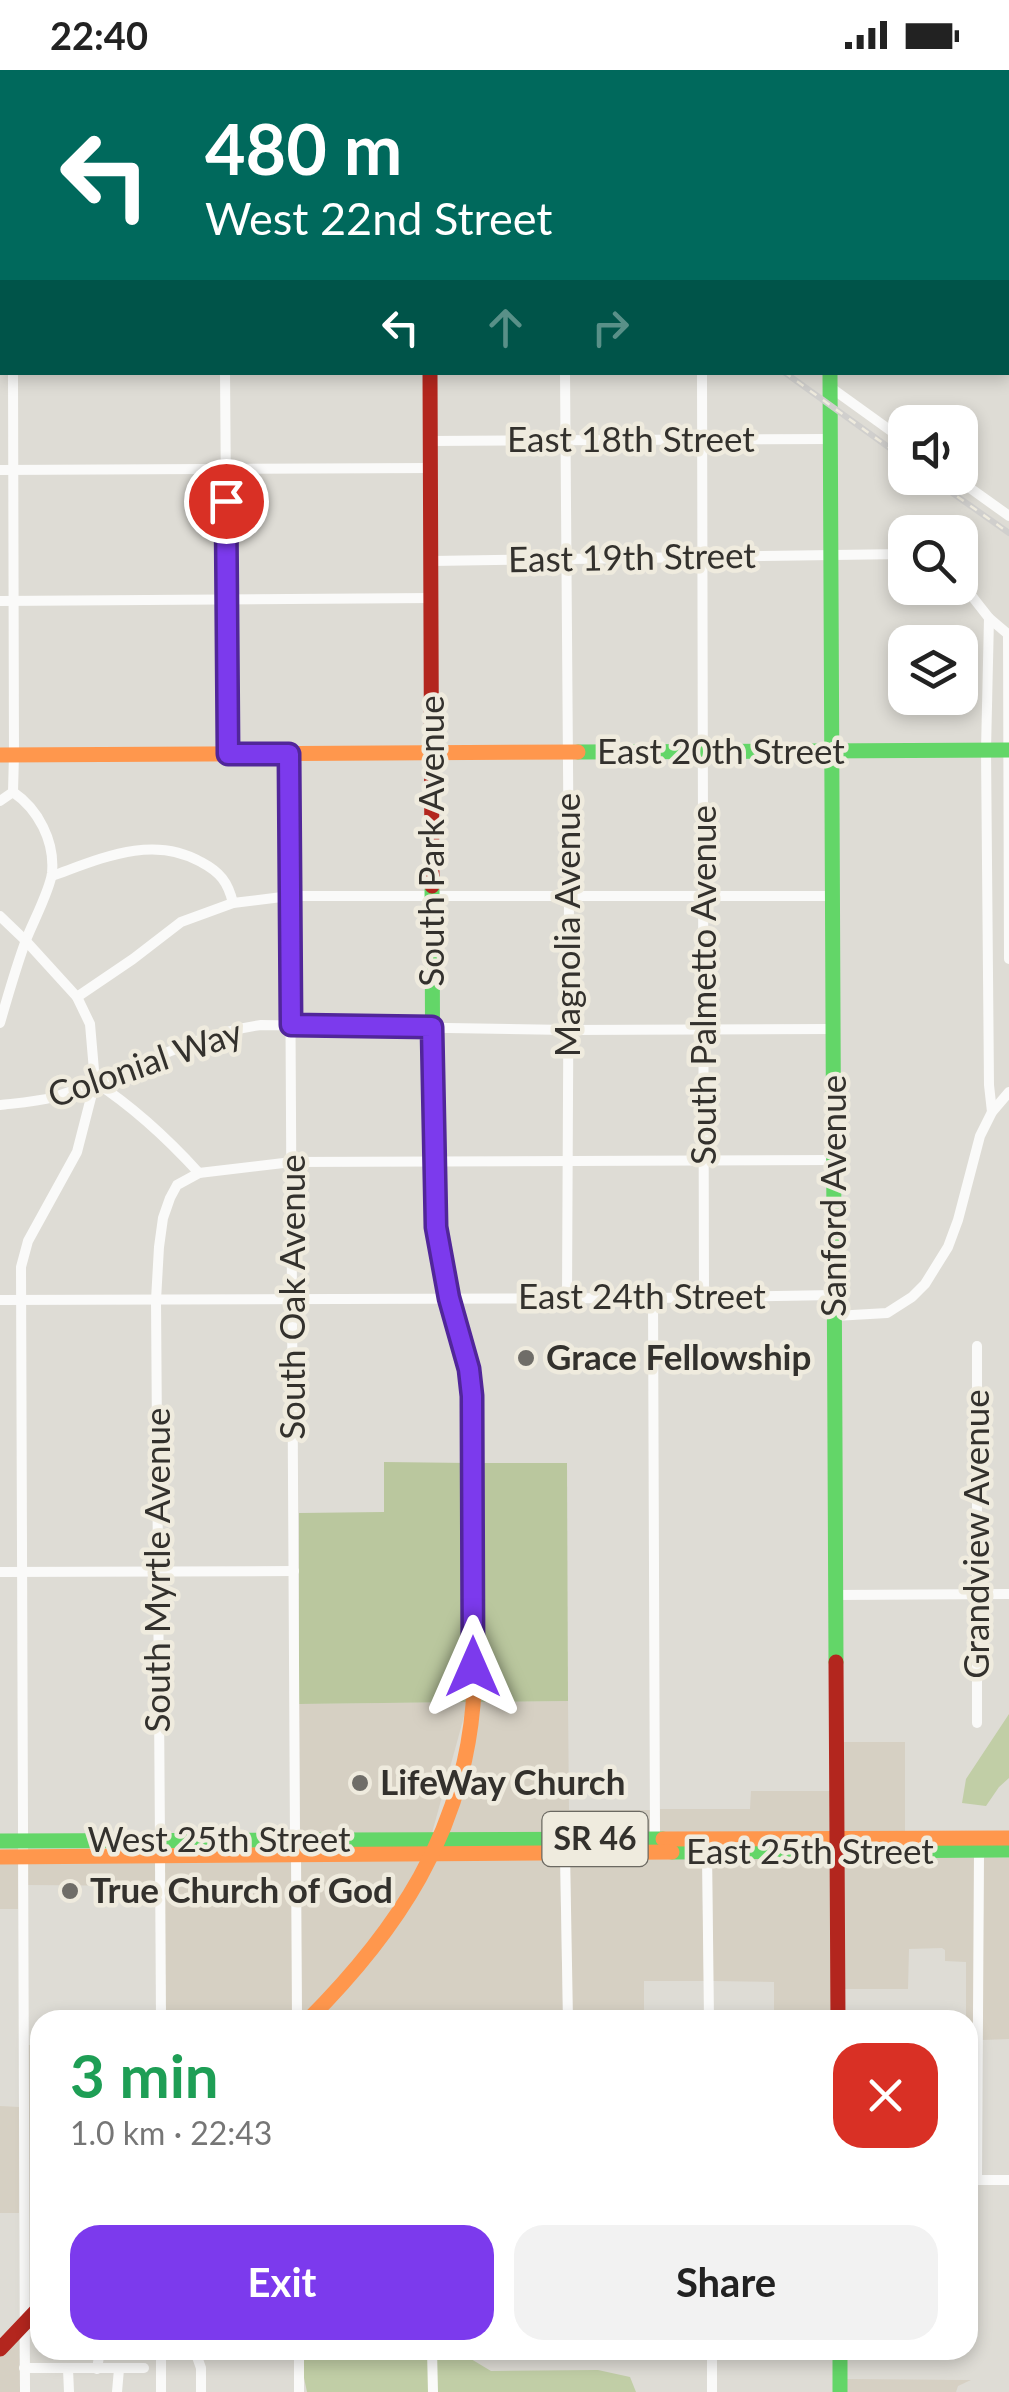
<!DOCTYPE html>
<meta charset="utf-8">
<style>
body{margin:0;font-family:Lato,sans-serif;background:#f2f2f2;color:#222;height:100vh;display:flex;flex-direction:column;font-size:38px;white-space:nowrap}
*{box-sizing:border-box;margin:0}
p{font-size:32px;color:#767676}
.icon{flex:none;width:55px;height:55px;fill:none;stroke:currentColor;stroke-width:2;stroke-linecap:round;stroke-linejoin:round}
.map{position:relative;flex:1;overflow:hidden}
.details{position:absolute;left:30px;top:1940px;width:948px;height:350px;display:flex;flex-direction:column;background:#fff;border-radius:30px;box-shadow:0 5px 15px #0003}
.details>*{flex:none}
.banner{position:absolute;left:0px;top:0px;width:1010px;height:305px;box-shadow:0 5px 15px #0003;background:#00695c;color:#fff;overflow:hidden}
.buttons{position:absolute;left:888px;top:335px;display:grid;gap:20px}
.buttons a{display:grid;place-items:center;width:90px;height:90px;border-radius:20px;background:#fff;box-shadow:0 5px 15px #0003;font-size:50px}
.pin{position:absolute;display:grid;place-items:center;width:85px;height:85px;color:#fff;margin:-42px;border:5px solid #fff;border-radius:50%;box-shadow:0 2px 10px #0007}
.me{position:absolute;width:110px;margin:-55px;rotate:0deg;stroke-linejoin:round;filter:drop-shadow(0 0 8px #0008)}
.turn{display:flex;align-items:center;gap:35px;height:210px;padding:0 40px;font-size:45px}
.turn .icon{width:130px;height:130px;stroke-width:2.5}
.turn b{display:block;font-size:70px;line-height:85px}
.lanes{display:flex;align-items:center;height:95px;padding:0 40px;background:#0003;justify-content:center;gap:50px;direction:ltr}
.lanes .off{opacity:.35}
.round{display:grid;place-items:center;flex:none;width:105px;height:105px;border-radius:30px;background:#f2f2f2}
.summary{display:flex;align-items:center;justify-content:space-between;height:170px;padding:0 40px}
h1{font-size:60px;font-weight:700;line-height:75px;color:#1e9e55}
.primary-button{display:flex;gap:20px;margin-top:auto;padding:20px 40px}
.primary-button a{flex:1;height:115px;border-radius:30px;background:#7c3aed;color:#fff;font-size:40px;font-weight:700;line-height:115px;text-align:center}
.primary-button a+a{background:#f2f2f2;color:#222}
.status{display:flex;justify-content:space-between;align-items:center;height:70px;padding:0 50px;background:#fff;direction:ltr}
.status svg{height:28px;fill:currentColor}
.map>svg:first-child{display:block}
.commercial{fill:#d6d0c3}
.green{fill:#c1cea6}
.forest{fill:#bac79e}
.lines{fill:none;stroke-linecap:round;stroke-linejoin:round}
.street{stroke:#fafaf9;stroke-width:10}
.fast{stroke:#63d668;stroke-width:15}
.slow{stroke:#ff974d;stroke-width:15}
.jam{stroke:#b3261e;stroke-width:15}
.rail-casing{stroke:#d0cfcd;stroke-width:6}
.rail{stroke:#efebde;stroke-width:2.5;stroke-dasharray:8;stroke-linecap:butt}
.route-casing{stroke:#51269a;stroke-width:25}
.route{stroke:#7c3aed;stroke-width:18}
.poi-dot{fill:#6f6d68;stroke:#efebde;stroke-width:4}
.labels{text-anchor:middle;stroke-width:9;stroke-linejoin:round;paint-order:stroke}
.shield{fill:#efebde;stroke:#6b6962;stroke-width:2.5}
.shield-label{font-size:32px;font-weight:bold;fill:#33312d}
.street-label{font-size:35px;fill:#33312d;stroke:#efebde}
.poi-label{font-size:35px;font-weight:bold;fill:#33312d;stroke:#efebde;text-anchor:start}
</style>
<div class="status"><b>22:40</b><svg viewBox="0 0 49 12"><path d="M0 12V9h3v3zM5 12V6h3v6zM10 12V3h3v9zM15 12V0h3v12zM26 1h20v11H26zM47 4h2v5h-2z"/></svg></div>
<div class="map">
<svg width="1009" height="2322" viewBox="0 0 1009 2322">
<rect width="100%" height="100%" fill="#dedcd5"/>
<g class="commercial">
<path d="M568,1631L569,1740H651V1763H450L478,1632Z"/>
<path d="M468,1632L432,1763L300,1765L299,1634Z"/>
<rect x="843" y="1672" width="62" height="90"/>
<path d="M751,1721H833V1763L660,1764V1739H750Z"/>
<path d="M833,1788V1950H774V1912L713,1911L712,1789Z"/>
<path d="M844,1788H974V1970H968V1950H949L966,1946V1892L945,1891V1880L942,1878L909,1879L908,1919H844Z"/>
<path d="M984,1788H1009V1969L982,1970Z"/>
<path d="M702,1789L704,1911H644V1950H572L570,1790Z"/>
<path d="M560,1790L563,1950H315L435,1791Z"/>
<rect x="0" y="1791" width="18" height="48"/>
<path d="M27,1791L155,1792V1816L27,1815Z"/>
<path d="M300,1791H422L412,1812L369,1877L302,1949Z"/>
<path d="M164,1792H292L293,1950H164Z"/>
<path d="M28,1975H40V2230L28,2242Z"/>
<path d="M0,2036L19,2037V2143H0Z"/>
<path d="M19,2266L20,2322H0V2286Z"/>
<path d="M845,2309L971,2310L958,2316L956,2322H845Z"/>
</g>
<g class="green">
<path d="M1009,1644V1708L999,1717L986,1736L962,1733L966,1709Z"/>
<path d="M303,2280H428V2322H307L303,2303Z"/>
<path d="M437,2280H456L491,2301L598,2300L630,2307L636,2322H437Z"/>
</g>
<g class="forest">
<path d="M384,1392L469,1393L468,1632L299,1634V1443L384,1442Z"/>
<path d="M478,1393H567L568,1631L478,1632Z"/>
</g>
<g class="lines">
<g class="street">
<path d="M222,0V2"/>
<path d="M329,0L333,2"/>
<path d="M563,0V2"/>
<path d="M696,0V2"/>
<path d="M965,0V2"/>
<path d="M14,2V0"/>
<path d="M1008,95H1009"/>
<path d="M1008,249H1009"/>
<path d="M225,302L228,684"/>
<path d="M565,302L569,826L567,1227"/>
<path d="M702,302L704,1227"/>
<path d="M830,317L905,371"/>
<path d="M431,371L831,369"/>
<path d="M0,400L432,398"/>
<path d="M956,408L1009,446"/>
<path d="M432,491L905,484"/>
<path d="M960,511L989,548L1009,565"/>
<path d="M0,531L432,528"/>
<path d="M989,548L986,680L989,1015L992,1042"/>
<path d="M1008,564L1009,889"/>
<path d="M289,684L295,1771"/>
<path d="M0,731L13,722L14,685L13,302"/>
<path d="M52,806C100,789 152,764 201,792C220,802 228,812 233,833"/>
<path d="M0,846L26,871L77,927L90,954L95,1012L77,1082L28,1171L21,1197L25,2322"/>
<path d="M77,927L133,889L181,852L233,833L290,826H833"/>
<path d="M0,953C8,925 16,897 26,870C33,852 50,820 52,803C55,771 38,739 13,722"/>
<path d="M95,1012C135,1038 167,1068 199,1103"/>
<path d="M0,1035C18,1033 36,1032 54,1027C125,1006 187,965 261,955L568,960L833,959"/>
<path d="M653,1228L655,1769"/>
<path d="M0,1230L653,1228L835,1225"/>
<path d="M835,1246L887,1243L912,1227L925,1214L948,1177L958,1150L980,1066L992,1042L1009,1022"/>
<path d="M0,1502L294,1501"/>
<path d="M836,1525L1009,1524"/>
<path d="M977,1653V1276"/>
<path d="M160,1771L156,1230L159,1177L163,1148L170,1128L177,1115L199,1103L292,1092L834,1090"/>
<path d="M707,1782L709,1950"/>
<path d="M565,1783L568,1950"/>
<path d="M296,1785L297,1950"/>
<path d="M160,1786L161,1950"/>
<path d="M968,2110H1009"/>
<path d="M977,2110L979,1781"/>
<path d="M161,2280V2322"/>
<path d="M299,2280V2322"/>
<path d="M432,2280L433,2322"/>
<path d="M712,2280V2322"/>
<path d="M161,2281H188L196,2284L201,2298V2322"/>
<path d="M24,2298H144"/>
<path d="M68,2299L69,2322"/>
<path d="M97,2299L100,2280"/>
<path d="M117,2322L119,2299"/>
</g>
<g class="fast">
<path d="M427,0V2"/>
<path d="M829,0V2"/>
<path d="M830,302L836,1592"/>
<path d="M578,682L1009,680"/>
<path d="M432,816L433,1091C435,1128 436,1166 443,1202C451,1244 466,1284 472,1326L473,1527"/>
<path d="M0,1771L663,1769"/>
<path d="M672,1782L1009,1780"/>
<path d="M840,2280V2322"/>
</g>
<g class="slow">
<path d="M0,685L578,682"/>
<path d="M663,1769L1009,1768"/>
<path d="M0,1787L672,1782"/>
<path d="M308,1950C397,1861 462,1764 473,1635C476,1599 473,1562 473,1527"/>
</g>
<g class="jam">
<path d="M430,302L432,816"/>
<path d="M836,1592L838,1950"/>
<path d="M0,2279L40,2237"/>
</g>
<g class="rail-casing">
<g id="rail">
<path d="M360,0L363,2"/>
<path d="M784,302L905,389"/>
<path d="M931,408L1009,463"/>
</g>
</g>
<use href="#rail" class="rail"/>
</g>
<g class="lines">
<g class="route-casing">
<path id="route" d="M226,431L228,684H289L291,955L432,957L436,1157L449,1228L469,1299L472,1326L473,1597"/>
</g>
<use href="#route" class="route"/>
</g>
<g class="poi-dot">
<circle cx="526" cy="1288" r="10"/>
<circle cx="360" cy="1713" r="10"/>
<circle cx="70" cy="1821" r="10"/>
</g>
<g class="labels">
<rect class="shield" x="542.5" y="1742" width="105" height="54" rx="8"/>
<g class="shield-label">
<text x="595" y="1780">SR 46</text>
</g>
<g class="street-label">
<text x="631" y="382">East 18th Street</text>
<text transform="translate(632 488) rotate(-1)" y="12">East 19th Street</text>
<text x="721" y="694">East 20th Street</text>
<text transform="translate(432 771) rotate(-90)" y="12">South Park Avenue</text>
<text transform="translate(568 855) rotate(-90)" y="12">Magnolia Avenue</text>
<text transform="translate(704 915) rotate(-90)" y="12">South Palmetto Avenue</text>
<text transform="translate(145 994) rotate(-19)" y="12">Colonial Way</text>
<text transform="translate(834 1126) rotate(-90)" y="12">Sanford Avenue</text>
<text transform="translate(293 1227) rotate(-90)" y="12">South Oak Avenue</text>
<text x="642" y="1239">East 24th Street</text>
<text transform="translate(977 1464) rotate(-90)" y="12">Grandview Avenue</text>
<text transform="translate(158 1500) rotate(-90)" y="12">South Myrtle Avenue</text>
<text x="219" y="1782">West 25th Street</text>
<text x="810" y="1794">East 25th Street</text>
</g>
<g class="poi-label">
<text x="546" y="1300">Grace Fellowship</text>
<text x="380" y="1725">LifeWay Church</text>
<text x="90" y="1833">True Church of God</text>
</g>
</g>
</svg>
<div class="buttons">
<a><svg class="icon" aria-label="sound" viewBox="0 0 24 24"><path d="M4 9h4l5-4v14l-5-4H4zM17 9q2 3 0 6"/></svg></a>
<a><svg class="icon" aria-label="search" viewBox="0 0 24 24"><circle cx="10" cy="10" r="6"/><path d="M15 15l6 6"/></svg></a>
<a><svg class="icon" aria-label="layers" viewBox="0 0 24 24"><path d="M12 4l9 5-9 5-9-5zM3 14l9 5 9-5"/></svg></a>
</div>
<div class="pin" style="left:226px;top:431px;background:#d93025"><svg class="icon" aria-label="arrive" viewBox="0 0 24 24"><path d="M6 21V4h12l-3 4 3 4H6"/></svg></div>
<svg class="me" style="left:473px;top:1597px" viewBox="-20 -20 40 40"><path d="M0-17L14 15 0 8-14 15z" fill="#7c3aed" stroke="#fff" stroke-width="4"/></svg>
<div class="banner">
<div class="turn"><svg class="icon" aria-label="left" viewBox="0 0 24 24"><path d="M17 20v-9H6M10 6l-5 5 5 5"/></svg><div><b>480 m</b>West 22nd Street</div></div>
<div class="lanes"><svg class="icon" aria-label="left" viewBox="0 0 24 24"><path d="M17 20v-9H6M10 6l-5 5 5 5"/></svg><svg class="icon off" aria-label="ahead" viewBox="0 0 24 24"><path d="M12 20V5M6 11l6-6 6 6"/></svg><svg class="icon off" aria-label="right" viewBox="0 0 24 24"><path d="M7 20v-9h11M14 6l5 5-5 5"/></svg></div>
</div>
<section class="details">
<div class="summary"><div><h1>3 min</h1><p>1.0 km · 22:43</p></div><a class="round" style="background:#d93025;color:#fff"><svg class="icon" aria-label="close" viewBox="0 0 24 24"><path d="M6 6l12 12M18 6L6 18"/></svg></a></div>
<div class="primary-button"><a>Exit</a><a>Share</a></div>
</section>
</div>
